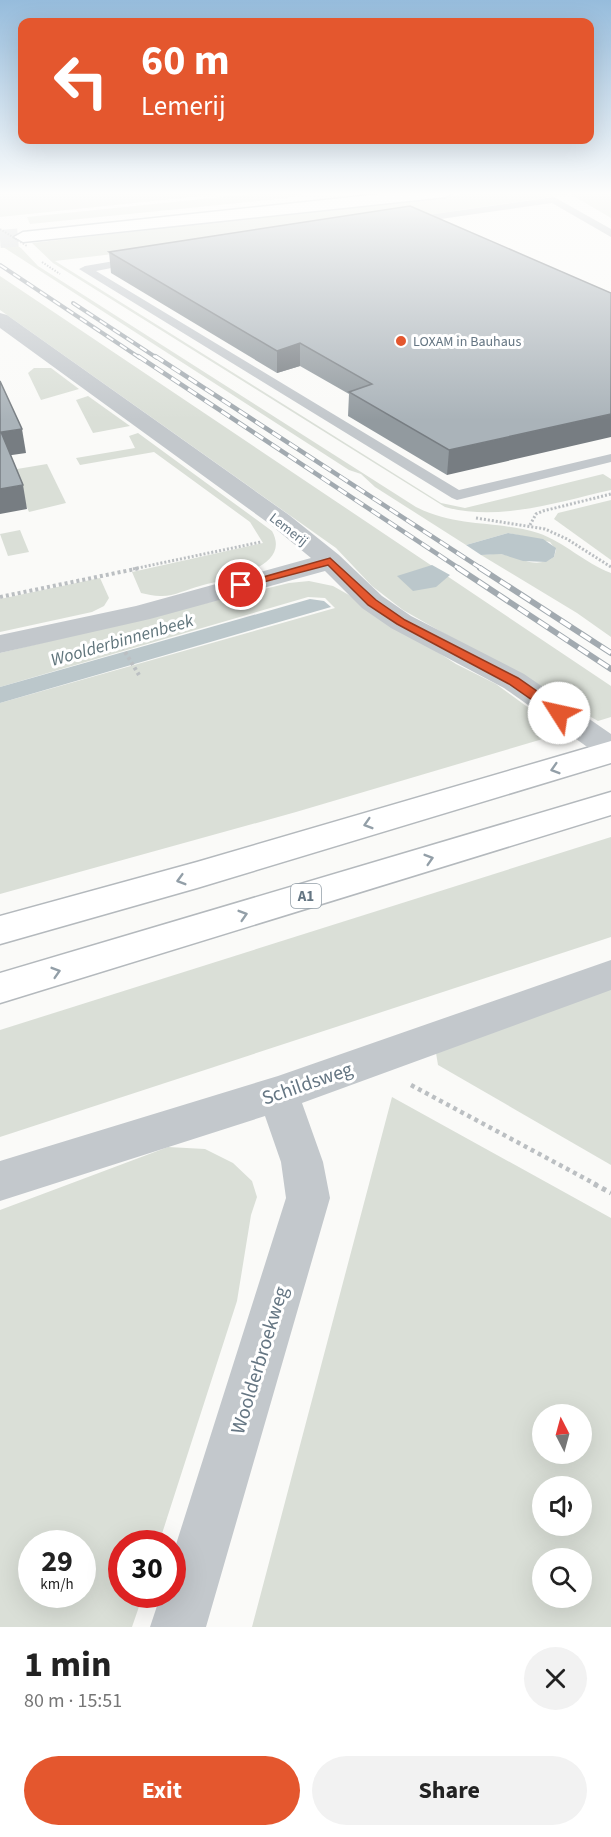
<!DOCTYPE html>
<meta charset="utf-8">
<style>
body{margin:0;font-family:"Source Sans 3",sans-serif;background:#f2f2f2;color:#222;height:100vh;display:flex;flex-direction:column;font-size:22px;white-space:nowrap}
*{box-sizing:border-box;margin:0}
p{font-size:20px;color:#767676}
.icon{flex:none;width:33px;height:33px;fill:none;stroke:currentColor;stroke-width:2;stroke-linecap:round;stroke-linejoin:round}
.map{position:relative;height:1627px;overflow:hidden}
.side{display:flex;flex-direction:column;background:#fff;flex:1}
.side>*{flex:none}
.top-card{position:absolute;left:18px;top:18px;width:576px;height:126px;border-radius:12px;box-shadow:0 6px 24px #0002;background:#e4572e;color:#fff;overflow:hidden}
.needle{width:39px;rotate:354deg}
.fabs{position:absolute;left:532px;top:1404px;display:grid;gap:12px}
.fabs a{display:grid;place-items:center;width:60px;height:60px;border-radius:50%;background:#fff;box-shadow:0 6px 24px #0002;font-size:30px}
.speed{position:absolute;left:18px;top:1530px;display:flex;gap:12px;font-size:30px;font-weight:700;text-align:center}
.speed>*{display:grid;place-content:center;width:78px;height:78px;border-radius:50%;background:#fff;box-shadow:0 6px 24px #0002;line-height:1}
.speed small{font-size:15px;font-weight:400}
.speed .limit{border:9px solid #d22;background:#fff;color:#111}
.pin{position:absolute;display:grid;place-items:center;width:51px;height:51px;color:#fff;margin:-26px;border:3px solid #fff;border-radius:50%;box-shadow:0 2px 6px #0007}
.me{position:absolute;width:66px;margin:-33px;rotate:305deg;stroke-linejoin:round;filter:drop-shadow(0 0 4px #0008)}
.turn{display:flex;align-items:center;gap:21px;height:126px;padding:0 24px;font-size:27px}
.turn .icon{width:78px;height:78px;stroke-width:2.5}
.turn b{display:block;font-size:42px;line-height:51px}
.round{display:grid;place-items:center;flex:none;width:63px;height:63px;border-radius:32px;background:#f2f2f2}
.summary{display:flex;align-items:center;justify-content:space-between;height:102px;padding:0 24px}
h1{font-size:36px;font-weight:700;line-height:45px}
.button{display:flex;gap:12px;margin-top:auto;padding:12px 24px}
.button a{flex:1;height:69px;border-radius:36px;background:#e4572e;color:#fff;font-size:24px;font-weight:700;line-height:69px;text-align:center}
.button a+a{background:#f2f2f2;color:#222}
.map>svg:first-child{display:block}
.green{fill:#dadfd7;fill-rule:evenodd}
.water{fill:#bbc7cb}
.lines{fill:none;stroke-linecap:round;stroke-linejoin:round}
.secondary-tunnel{stroke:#d5d9db;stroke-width:18;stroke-dasharray:18 9;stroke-linecap:butt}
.secondary-casing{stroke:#b3babf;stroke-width:3}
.motorway-casing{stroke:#b4b9bd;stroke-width:3}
.path-far4{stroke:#bbbfc2;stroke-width:2;stroke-dasharray:1.5 1.5;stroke-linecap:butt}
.path-far3{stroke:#bbbfc2;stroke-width:3;stroke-dasharray:2 2;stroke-linecap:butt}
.path-far2{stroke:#bbbfc2;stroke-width:4;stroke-dasharray:3 3;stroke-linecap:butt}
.path-far1{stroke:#bbbfc2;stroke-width:4.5;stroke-dasharray:4 4;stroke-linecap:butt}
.path{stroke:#bbbfc2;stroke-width:5;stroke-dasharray:4.5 4.5;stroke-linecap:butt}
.service{fill:#c3c8cc;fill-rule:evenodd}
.minor{fill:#c3c8cc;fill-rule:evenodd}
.secondary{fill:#fff;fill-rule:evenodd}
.motorway{fill:#fff;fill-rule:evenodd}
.rail-far2-casing{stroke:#a2aab0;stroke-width:4}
.rail-far1-casing{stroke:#a2aab0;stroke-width:4.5}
.rail-casing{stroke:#a2aab0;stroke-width:6}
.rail-far2{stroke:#fff;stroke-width:2;stroke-dasharray:8;stroke-linecap:butt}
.rail-far1{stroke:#fff;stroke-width:3;stroke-dasharray:10;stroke-linecap:butt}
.rail{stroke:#fff;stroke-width:4;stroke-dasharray:12;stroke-linecap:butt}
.path-bridge{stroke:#bbbfc2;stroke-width:2;stroke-dasharray:1.5 1.5;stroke-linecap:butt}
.wall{fill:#929a9f}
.shaded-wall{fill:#777d82}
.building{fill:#aab3b9;stroke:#777d82;stroke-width:1.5}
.oneway{stroke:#939fa8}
.route{fill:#e4572e;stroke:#94391e;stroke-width:1.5}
.poi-dot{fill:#e4572e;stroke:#fff;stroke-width:2}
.labels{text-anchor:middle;stroke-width:6;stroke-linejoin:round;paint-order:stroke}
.far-poi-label{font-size:14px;fill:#657683;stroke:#fff;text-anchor:start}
.far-street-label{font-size:14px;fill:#657683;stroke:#fff}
.shield{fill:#fff;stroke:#939fa8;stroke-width:1.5}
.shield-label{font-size:15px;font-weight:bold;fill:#657683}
.water-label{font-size:18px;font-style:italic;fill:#60757c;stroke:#fff}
.near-street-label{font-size:20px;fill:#657683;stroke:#fff}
</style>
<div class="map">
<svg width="611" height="1627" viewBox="0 0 611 1627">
<rect width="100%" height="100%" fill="#fafaf8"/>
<g class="green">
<path d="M0,192H240L0,217Z"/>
<path d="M271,192H311L288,198L30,224L27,217Z"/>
<path d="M481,192H611V218L570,194L394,220L55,261L441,503L465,508L603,474L611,479V490C557,502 499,522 445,507L53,263L32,243Z"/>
<path d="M13,243L21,248L38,266L416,507C458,528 495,520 538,533C565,542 584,563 611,573V637L577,613L481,555C487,555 495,553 501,554C520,557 535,570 554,557L556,550L550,542L508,533L466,545L375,487L361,474L349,470L0,245Z"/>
<path d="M0,276L611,686V717L598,721L403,610L372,586L336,548L0,310Z"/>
<path d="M34,368H51L79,389L41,400L28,373Z"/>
<path d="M88,396L130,426L93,433L76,400Z"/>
<path d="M138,433L272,531C293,569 223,579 200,586C188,589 172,597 160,596C154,596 147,594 141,593L132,572L263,543L250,522L154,452L80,465L76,458L135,448L129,436Z"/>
<path d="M47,464L66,503L29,512L11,470Z"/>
<path d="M611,500V560L554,519L558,513Z"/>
<path d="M20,530L29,552L8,556L0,534Z"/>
<path d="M100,578L109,598L104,606L92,612L0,632V599Z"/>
<path d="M309,581L333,586L349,595L456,664L496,684L563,733L296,812L0,894V703L335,608L325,598L308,597L0,687V653L289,583Z"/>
<path d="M611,837V937L0,1137V1030Z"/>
<path d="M611,988V1165L438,1065L435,1047Z"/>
<path d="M392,1097L611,1218V1627H252ZM543,1414H582V1454H543ZM543,1486H582V1526H543ZM543,1558H582V1598H543Z"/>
<path d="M168,1147L205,1149L233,1163L252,1181L257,1197L251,1215L237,1301L159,1543L122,1544V1594L143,1595L132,1627H0V1210ZM32,1544H82V1594H32Z"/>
</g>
<g class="water">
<path d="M508,533L543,539L556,548L554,557L546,562L523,561L501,554L481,555L466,545Z"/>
<path d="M432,565L450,575L436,587L413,591L397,576Z"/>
<path d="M310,599L324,601L331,607L0,703V687Z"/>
</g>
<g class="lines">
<path class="secondary-tunnel" d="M0,239L23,237"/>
<g class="secondary-casing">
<path id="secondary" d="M400,192H454L446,197L23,242L14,237L23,232Z"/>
</g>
<g class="motorway-casing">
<g id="motorway">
<path d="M611,741V763L197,888L0,944V916L197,862Z"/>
<path d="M611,792V815L0,1003V973Z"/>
</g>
</g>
<path class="path-far4" d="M42,262L60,274"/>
<g class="path-far3">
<path d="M476,518L545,529L567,539L611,567"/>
<path d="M530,525L536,514L543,511L611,494"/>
<path d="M133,569L261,542"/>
</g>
<g class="path-far2">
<path d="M0,597L140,568"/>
<path d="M122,647L139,675"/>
</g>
<path class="path-far1" d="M411,1085L597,1185"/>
<path class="path" d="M594,1184L611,1193"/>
<g class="service">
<path d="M554,197L611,229V237L552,203L406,224L401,221L406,218Z"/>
<path d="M138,257L144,260L142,262L96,271L459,490L611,454V462L457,500L452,498L79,269L85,266Z"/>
</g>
<g class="minor">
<path d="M0,313L7,315L289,515L339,555L382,596L411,616L524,674L611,734V759L600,756L504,688L391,628L362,608L325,571L150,619L0,653V635L136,606L311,558L271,525L0,328Z"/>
<path d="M611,960V990L302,1103L323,1162L330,1198L206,1627H150L161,1594H172V1557L286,1198L281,1162L265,1116L0,1201V1161L278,1076Z"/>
</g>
<use href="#secondary" class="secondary"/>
<use href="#motorway" class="motorway"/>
<g class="rail-far2-casing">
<g id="rail-far2">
<path d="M0,265L140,358"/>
<path d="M73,303L157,358"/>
</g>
</g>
<g class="rail-far1-casing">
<g id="rail-far1">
<path d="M138,356L460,569"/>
<path d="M155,356L482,569"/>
</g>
</g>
<g class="rail-casing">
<g id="rail">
<path d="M458,568L611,669"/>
<path d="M480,568L611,653"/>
</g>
</g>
<use href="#rail-far2" class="rail-far2"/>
<use href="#rail-far1" class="rail-far1"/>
<use href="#rail" class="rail"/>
<path class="path-bridge" d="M0,229L27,246"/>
</g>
<path class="wall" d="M109,252L611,293L447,475L348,416L349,394L300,366L277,373L111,273Z"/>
<g class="shaded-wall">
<path d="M300,343V366L277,373V351Z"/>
<path d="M611,414V437L447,475L449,450Z"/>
<path d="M22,429L26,453L5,456L1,432Z"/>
<path d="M23,485L27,509L0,514V489Z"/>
</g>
<g class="building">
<path d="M410,206L611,293V414L449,450L349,392L372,384L300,343L277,351L109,252Z"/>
<path d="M0,381L22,429L1,432L23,485L0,489Z"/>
</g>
<defs><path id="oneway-chevron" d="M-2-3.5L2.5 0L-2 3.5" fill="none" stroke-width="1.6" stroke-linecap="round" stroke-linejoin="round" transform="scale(1.5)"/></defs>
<g class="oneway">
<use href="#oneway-chevron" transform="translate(555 769) rotate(163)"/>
<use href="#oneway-chevron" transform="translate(368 824) rotate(163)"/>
<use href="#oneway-chevron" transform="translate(429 859) rotate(-17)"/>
<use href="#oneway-chevron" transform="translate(181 880) rotate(164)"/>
<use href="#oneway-chevron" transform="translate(243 915) rotate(-17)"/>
<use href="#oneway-chevron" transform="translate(56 972) rotate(-17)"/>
</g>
<linearGradient id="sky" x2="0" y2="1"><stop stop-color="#96bcdc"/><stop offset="0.46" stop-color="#fdfdfc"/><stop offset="1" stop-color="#fdfdfc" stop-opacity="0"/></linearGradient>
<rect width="611" height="420" fill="url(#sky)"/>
<path class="route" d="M330,558L376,600L405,620L518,678L564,710V716H555L509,684L397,624L368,605L328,565L241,588L235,585Z"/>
<circle class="poi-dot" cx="401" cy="341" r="6"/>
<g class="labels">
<g class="far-poi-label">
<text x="413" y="346">LOXAM in Bauhaus</text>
</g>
<g class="far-street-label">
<text transform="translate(289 529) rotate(38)" y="5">Lemerij</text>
</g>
<rect class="shield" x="291" y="884" width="30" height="24" rx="4.5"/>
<g class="shield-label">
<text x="306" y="901">A1</text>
</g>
<g class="water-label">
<text transform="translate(122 640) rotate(-16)" y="6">Woolderbinnenbeek</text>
</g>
<g class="near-street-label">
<text transform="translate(307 1083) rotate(-19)" y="7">Schildsweg</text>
<text transform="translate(259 1360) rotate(-73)" y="7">Woolderbroekweg</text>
</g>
</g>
</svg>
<div class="fabs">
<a><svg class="needle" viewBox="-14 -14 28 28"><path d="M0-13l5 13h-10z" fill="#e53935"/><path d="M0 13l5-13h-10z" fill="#767676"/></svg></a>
<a><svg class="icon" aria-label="sound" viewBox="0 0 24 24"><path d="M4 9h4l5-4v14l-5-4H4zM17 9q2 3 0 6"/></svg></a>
<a><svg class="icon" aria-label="search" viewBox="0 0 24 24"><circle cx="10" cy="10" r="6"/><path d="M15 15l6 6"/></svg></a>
</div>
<div class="speed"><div>29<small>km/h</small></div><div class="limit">30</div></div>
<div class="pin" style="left:241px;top:585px;background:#d93025"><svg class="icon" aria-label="arrive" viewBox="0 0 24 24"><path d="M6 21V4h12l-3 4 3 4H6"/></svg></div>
<svg class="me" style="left:559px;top:713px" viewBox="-20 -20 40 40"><circle r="19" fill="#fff"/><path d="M0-13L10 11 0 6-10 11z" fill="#e4572e"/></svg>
<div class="top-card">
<div class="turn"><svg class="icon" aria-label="left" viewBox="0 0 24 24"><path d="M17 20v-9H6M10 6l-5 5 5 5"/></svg><div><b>60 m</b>Lemerij</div></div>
</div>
</div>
<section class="side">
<div class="summary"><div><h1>1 min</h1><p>80 m · 15:51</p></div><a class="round"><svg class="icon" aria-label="close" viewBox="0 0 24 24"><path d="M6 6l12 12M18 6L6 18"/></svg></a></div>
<div class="button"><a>Exit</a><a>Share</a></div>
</section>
